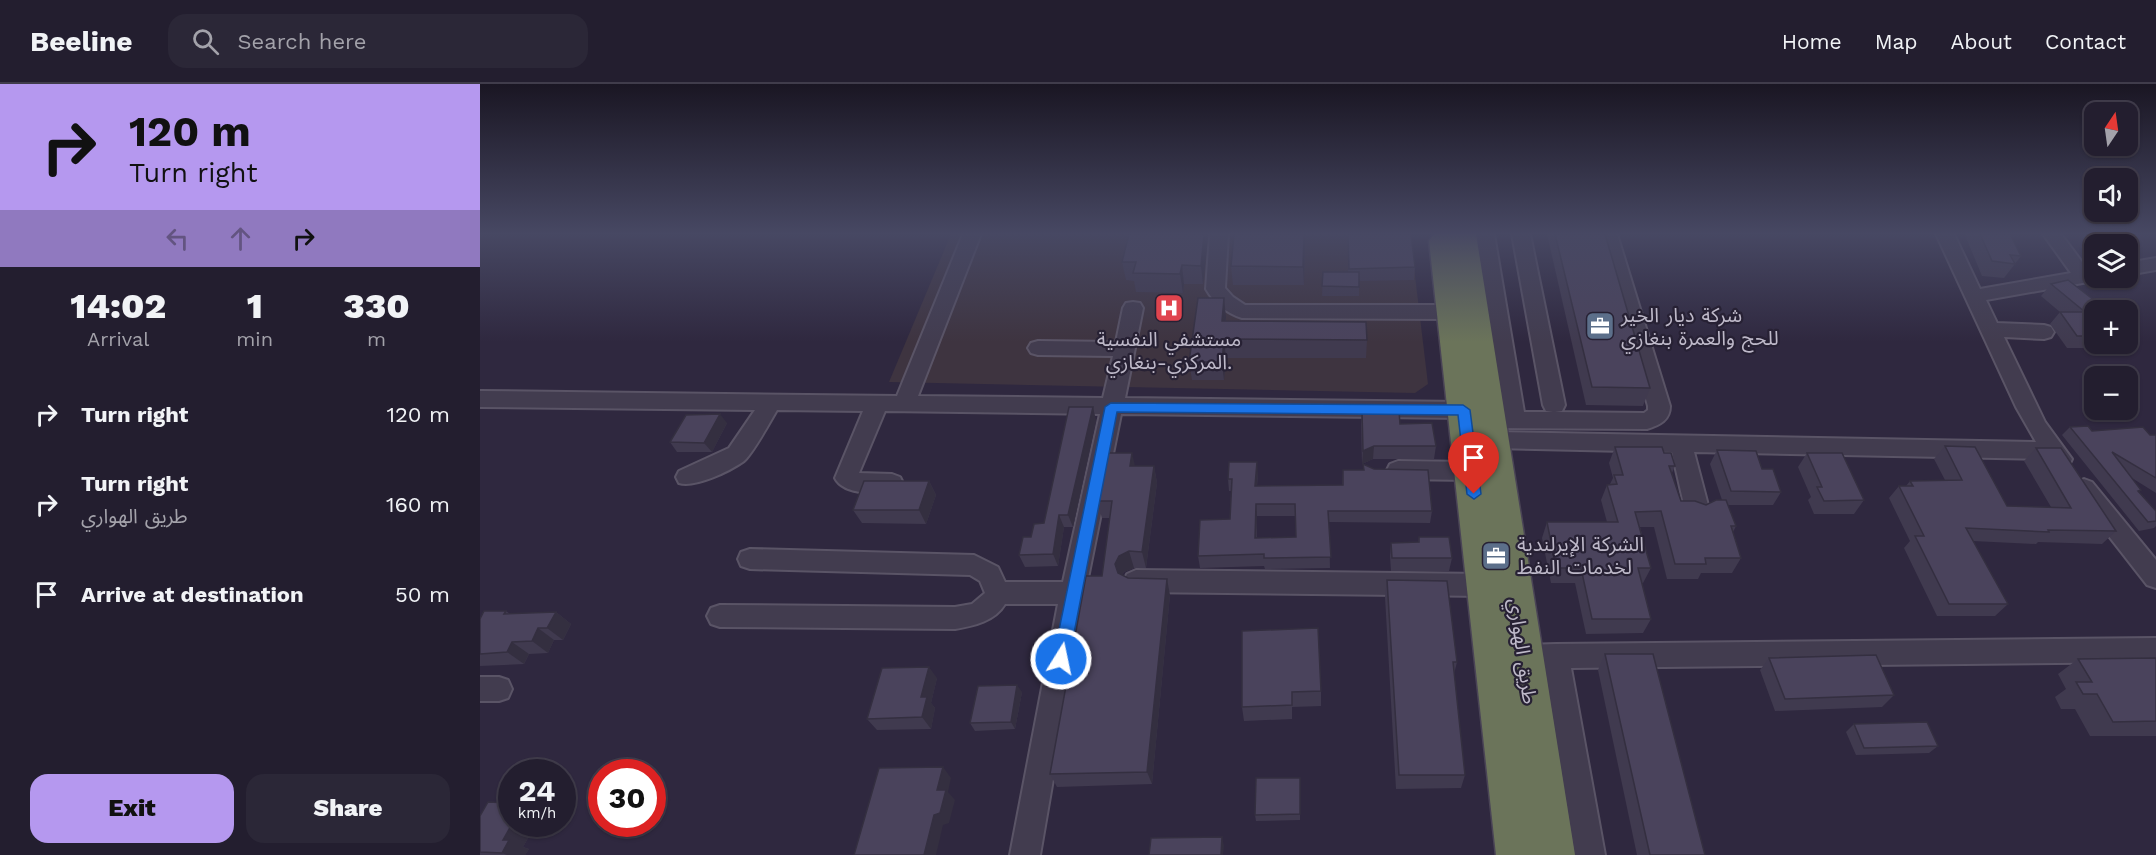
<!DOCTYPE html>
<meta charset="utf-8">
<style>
body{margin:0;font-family:"Work Sans","Noto Sans Arabic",sans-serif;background:#2b2737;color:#f1f3f6;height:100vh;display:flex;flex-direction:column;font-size:22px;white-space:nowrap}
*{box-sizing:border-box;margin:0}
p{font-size:20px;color:#a3a2aa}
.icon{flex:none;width:33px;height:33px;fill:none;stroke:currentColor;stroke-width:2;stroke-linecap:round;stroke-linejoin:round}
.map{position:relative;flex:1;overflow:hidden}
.panel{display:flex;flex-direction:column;background:#231e2f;width:480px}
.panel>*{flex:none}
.banner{background:#b598ef;color:#111;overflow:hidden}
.needle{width:39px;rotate:13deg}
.fabs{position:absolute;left:1604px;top:18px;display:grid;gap:12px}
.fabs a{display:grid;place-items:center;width:54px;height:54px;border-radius:12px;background:#231e2f;box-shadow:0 2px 4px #0004,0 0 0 2px #403c4b;font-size:30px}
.speed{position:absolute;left:18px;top:675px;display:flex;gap:12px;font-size:30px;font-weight:700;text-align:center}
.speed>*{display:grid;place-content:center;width:78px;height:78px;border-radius:50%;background:#231e2f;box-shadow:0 2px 4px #0004,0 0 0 2px #403c4b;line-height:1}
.speed small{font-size:15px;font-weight:400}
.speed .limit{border:9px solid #d22;background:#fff;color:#111}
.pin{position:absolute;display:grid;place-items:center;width:51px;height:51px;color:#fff;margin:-62px -26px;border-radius:50% 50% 50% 0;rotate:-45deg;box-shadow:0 0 6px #0007}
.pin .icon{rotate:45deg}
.me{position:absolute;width:66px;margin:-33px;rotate:10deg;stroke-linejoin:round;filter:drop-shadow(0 0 4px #0008)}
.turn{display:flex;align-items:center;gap:21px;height:126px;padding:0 30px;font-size:27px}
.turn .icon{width:78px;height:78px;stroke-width:2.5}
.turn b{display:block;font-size:42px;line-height:51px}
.lanes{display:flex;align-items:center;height:57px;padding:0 30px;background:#0003;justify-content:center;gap:30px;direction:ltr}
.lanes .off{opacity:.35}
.eta{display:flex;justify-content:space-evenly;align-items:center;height:102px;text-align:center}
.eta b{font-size:36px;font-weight:800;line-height:42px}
.cta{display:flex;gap:12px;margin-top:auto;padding:12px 30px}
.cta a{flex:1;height:69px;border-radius:18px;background:#b598ef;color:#111;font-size:24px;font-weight:800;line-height:69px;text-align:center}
.cta a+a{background:#2b2737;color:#f1f3f6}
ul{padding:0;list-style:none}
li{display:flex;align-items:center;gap:18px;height:90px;padding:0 30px}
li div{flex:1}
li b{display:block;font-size:22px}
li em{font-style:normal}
header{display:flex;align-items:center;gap:36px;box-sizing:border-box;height:84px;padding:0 30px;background:#231e2f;border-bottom:2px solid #403c4b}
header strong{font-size:28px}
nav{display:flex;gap:33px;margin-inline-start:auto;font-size:21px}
.search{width:420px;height:54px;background:#2b2737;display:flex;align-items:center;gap:15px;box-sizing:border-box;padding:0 21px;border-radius:18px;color:#a3a2aa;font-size:22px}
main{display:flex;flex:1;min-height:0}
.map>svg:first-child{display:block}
.medical{fill:#3e3440}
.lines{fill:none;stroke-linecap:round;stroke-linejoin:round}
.minor-casing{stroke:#5a5466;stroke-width:4}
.highway-casing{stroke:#4a4456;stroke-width:3}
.minor{fill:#423c4f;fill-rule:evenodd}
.highway{fill:#6b745a;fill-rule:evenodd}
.wall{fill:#403a4f;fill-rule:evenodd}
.shaded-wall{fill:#342f40}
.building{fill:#4a435c;stroke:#342f40;stroke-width:1.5;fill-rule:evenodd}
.route{fill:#1a73e8;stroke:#114b97;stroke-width:1.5}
.labels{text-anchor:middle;stroke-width:4.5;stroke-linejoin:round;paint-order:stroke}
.poi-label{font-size:20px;fill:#beb9c9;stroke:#272134;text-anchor:start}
.street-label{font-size:20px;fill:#beb9c9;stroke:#272134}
</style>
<header>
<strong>Beeline</strong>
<div class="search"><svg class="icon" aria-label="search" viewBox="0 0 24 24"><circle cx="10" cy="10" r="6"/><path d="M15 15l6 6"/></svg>Search here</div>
<nav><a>Home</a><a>Map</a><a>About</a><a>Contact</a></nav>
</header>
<main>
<section class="panel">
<div class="banner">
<div class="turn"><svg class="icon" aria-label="right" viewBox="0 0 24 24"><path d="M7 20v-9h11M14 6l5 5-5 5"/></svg><div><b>120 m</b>Turn right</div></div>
<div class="lanes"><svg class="icon off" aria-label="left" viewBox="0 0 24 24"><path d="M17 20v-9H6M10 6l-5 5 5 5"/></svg><svg class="icon off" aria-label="ahead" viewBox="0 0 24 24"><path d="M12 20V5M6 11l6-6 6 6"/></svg><svg class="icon" aria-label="right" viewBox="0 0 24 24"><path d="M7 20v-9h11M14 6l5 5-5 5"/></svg></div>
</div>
<div class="eta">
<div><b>14:02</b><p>Arrival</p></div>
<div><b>1</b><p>min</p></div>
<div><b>330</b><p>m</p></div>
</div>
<ul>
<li><svg class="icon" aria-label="right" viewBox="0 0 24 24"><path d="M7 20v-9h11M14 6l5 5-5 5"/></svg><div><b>Turn right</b></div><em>120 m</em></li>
<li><svg class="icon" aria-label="right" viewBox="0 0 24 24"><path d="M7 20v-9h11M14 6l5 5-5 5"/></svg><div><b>Turn right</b><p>طريق الهواري</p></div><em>160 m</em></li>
<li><svg class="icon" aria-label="arrive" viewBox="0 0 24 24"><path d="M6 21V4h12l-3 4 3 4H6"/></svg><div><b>Arrive at destination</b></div><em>50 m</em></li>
</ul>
<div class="cta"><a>Exit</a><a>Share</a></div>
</section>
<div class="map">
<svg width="1676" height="771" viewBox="0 0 1676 771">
<rect width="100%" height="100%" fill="#2f283f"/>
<path class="medical" d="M471,150H930L948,300L935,309L409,298Z"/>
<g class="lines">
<g class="minor-casing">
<g id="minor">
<path d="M483,150H501L438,312L623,314L633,272L558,271L551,269L548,264L551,259L558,257L636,258L643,224L646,219L653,218L660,219L663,224L645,314L983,318L991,320L994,326L991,332L983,334L641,330L605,509L560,771H530L578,520H525C515,537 494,542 475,545L240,543L231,540L227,532L231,524L240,521L475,523L492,520L505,509L500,497L490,491L270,485L261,482L258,475L261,468L270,465L494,471L518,483L525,498H583L620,330L405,327L379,389L412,390L420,393L423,399L420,405C403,411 364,412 355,394L383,327L297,326C290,338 273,369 264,377C250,387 215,404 199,399L196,393L199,387L249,364L275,326L0,323V307L417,312Z"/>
<path d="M730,150H748L745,204L753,213L765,221H971L978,223L981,228L978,233L971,235L762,234C746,229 734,219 726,205Z"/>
<path d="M996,150H1014L1044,328H1073L1066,327L1063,321L1032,150H1050L1085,321L1082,327L1075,328L1164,329L1168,326V322L1119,150H1137L1190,322C1190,336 1180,341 1167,345L1011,344L1003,342L1000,336L1003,330L1023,328Z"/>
<path d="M1456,150H1474L1500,205L1591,189L1563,150H1581L1608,186L1614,185V194H1622L1614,197L1506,216L1517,239L1564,241L1571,243L1574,248L1571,253L1564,255L1524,253L1565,338L1592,375L1589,381C1580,384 1575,383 1569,375L1214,368L1229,425L1225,432L1217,434L1209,432L1205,425L1192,368L1014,364L1006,362L1003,356L1006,350L1014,348L1556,358L1536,323Z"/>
<path d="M1676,174V186L1647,191V179Z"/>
<path d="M918,377L991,378L999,381L1002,387L999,393L991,396L918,395L910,392L907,386L910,380Z"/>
<path d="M1604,395L1612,398L1676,476V504L1667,501L1596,410L1593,404L1596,398Z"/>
<path d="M656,486L1006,490L1015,494L1018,501L1015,508L1006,512L656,508L647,504L644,497L647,490Z"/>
<path d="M1676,554V578L1091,584L1125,771H1095L1065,585H1044L1035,581L1031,573L1035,565L1044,561L1076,560Z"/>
<path d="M0,593H19L28,596L32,605L28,614L19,617H0Z"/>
</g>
</g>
<g class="highway-casing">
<path id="highway" d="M959,150H996L1095,771H1016L949,157L953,151Z"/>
</g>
<use href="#minor" class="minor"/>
<use href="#highway" class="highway"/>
</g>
<g class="wall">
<path d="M649,150H727L723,200H704L703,209L656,208L654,197L646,196L642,178Z"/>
<path d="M825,150L824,201H753L751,182Z"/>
<path d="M868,150L935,183L934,196L879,197V212H842L843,188H868Z"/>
<path d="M1067,150H1125L1170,304L1163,322L1106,321Z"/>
<path d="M1486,150H1530L1541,172L1524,194L1502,192L1485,151Z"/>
<path d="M1571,200L1614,226V260H1637L1634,264H1587L1570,240L1580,228L1561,212Z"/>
<path d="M746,233V237L887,256L886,274H746L744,296H712L709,278Z"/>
<path d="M882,327L920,340L956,362L954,375H893L882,380L881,340Z"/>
<path d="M616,336L593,443H584L578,482L545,483L539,471L551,453L564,439Z"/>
<path d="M247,339L232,368H197L190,358Z"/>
<path d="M1590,343L1612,347L1670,351H1676V409L1652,394L1661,406L1659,408L1676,427V442L1674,444L1659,447L1582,351Z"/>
<path d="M1465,362L1527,422L1571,423L1544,377L1556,364L1636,447L1622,460L1558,458L1556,460L1493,457L1528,520L1515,532H1457L1424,464L1430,457L1409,414L1419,402H1426L1430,397L1465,396L1454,375Z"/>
<path d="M1135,363L1184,369L1195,382L1192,389L1201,417L1226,421L1242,416L1230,380L1237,366L1282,385L1301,408L1293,421H1248L1256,442L1253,448L1261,474L1252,489H1221L1218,495H1187L1174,443H1160L1171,484L1163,499H1162L1171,535L1163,549L1106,550L1095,499H1071L1062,454L1067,438H1127L1121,416L1127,401L1130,400L1133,394L1129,379Z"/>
<path d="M1327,369L1384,416L1374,430H1334L1328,416L1331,413L1318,383Z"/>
<path d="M883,380L952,427L950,439L849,438L850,484L785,485L784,482L720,484L718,472L750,435L751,407H749L748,395L778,390L777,402L862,401L863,386H883ZM777,432H815L816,453L777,454Z"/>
<path d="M655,382H674L677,399L666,484H654L644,488L642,491L690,511L672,700L577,703L570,690L622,492L630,434H622L617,417Z"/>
<path d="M449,397L456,411L446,440L382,439L373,426Z"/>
<path d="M939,453L972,474L969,487H911L910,472L911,459L938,458Z"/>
<path d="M907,496L977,578L974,590L985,691L981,704L916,705L905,513Z"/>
<path d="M26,527L30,530L76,528L91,540L83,556H74L68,569L49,570L44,580L0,582V535Z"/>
<path d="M762,547L841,607V622L812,623V635L764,637L762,623Z"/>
<path d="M1125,570L1225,771H1157L1118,586Z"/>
<path d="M1289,574L1414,611L1402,623L1295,627L1280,586Z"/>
<path d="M1676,574V652H1610L1595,625H1581L1575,613L1586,605L1578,590L1598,575Z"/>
<path d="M457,594L451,619L455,624L451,645L397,646L387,635Z"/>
<path d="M542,608L535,645L495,647L490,639Z"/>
<path d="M1374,640L1458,662L1449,669L1376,671L1366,648Z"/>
<path d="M820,694V736L776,737L775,731Z"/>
<path d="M0,732L32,740H56L43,763L49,765L45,771H0Z"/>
</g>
<g class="shaded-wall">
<path d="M724,150H727L728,153L723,200L721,182Z"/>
<path d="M824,150H825L824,201L823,183Z"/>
<path d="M702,181L704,200L703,209L700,190Z"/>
<path d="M744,214L746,233L744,256L742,237Z"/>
<path d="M744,255L746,274L744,296L742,278Z"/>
<path d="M613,323L616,336L593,443L588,431Z"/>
<path d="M240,330L247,339L232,368L224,359Z"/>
<path d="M894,362L893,375L882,380L883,367Z"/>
<path d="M652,369L656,386L650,382Z"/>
<path d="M777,378L778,390L776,414L775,402Z"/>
<path d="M674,382L677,399L666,484L662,468Z"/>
<path d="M449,397L456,411L446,440L439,426Z"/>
<path d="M776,420L777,432L776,466L775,454Z"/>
<path d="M579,431L584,443L578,482L573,470Z"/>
<path d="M649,467L654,484L644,488L640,496L635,480L639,472Z"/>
<path d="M687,495L690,511L672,700L667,688Z"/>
<path d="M76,528L91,540L83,556L67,544Z"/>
<path d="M58,544L74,556L68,569L52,557Z"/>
<path d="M32,558L49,570L44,580L27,568Z"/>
<path d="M449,583L457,594L451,619L455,624L451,645L442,633L441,613Z"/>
<path d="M537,601L542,608L535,645L531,638Z"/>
<path d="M463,683L471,694L468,708L475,716L469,739L463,741L456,771H444L454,731L457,706Z"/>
<path d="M32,740H56L43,763L49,765L45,771H27L22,769L23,756Z"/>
<path d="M742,753L744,762L743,771H741Z"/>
</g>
<g class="building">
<path d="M649,150H724L721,182L702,181L700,190L653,189L656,178H642Z"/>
<path d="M754,150H824L823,183L751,182Z"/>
<path d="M868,150H931L935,183L869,185Z"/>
<path d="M1075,150H1125L1170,304L1112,303Z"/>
<path d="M1500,150H1530L1541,172L1530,171L1535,180L1512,177Z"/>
<path d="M843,188H879V203L842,202Z"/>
<path d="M1588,196L1619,220L1624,226H1614V252H1597L1580,228H1605L1571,200Z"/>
<path d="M718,214H744L742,237L886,238L887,256L744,255L742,278H709Z"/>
<path d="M589,323H613L588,431H579L573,470L539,471L543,453H551L554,440L564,439Z"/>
<path d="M882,327H919L920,340L952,339L956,362H894L883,367Z"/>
<path d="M240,330L224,359L190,358L206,331Z"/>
<path d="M1608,342L1612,347L1663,343L1670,351H1676V394L1632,368L1661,406L1658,407L1676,427V437L1668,438L1590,343Z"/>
<path d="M1465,362L1495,363L1527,422L1591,424L1556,364H1581L1636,447L1568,446L1569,448L1486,444L1528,520H1469L1435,452H1444L1419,402H1433L1430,397L1482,396Z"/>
<path d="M1135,363H1182L1184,369H1191L1195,382H1189L1201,417H1215L1226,421L1236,416H1246L1256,442H1251L1261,474H1225L1226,480H1195L1181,427L1155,428L1171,484H1158L1171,535H1112L1101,484H1076L1067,438H1138L1127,401L1137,400L1134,391H1143Z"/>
<path d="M1237,366L1276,367L1282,385H1293L1301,408L1251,407Z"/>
<path d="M627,369H652L650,382H674L662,468L649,467L639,472L635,480L638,489L648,494L687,495L667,688L570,690L606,492H622L632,417H617Z"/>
<path d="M1327,369H1362L1384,416L1344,417L1337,403H1342Z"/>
<path d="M749,378H777L775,402L863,401V386H884L883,380L894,385L948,386L952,427H848L851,473L784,474V470L718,472L720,436L750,435L752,395H748ZM776,420H815L816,453L775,454Z"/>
<path d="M384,397H449L439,426H373Z"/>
<path d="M939,453H969L972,474H912L911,459L939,458Z"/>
<path d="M907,496L967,497L977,578H973L985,691H919Z"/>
<path d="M4,527H26L24,530L76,528L67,544H58L52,557L32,558L27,568L0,570V535Z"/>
<path d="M838,544L841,607L812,608V621L762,623V547Z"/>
<path d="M1125,570H1173L1225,771H1170Z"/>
<path d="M1396,571L1414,611L1305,615L1289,574Z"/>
<path d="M1676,574V637L1633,638L1617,610H1603L1596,598H1612L1598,575Z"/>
<path d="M449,583L441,613H447L442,633L387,635L402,584Z"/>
<path d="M537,601L531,638L490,639L498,602Z"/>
<path d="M1447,638L1458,662L1384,664L1374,640Z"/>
<path d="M463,683L457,706H466L460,729L454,731L444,771H374L399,684Z"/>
<path d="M776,694H820V730L775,731Z"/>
<path d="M8,718L32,719V740L23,756H29L22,769L0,768V732Z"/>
<path d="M742,753L741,771H669L671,754Z"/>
</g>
<linearGradient id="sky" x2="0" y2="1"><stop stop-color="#1a1623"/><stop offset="0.58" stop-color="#474863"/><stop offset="1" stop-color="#474863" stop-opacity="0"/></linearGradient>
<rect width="1676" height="258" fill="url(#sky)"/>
<path class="route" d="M631,319L983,321L990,326L1001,410L994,415L987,410L978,331L637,328L589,575L587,580L581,582L576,580L573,575L625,323Z"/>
<defs>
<g id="hospital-square" transform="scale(1.5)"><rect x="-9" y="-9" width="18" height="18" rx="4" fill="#e0444e" stroke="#272134"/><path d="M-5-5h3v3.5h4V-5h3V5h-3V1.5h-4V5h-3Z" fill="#fff"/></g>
<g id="office-square" transform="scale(1.5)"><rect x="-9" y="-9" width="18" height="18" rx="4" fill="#5c6f8a" stroke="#272134"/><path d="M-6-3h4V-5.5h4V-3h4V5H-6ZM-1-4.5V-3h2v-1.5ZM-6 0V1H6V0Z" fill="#fff"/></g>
</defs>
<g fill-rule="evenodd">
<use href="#hospital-square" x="689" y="224"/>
<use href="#office-square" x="1120" y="242"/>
<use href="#office-square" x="1016" y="472"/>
</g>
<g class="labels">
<g class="poi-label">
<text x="1141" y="238">شركة ديار الخير<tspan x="1141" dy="23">للحج والعمرة بنغازي</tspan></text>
<text x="689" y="262" text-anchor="middle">مستشفي النفسية<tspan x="689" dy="23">المركزي-بنغازي.</tspan></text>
<text x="1037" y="467">الشركة الإيرلندية<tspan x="1037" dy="23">لخدمات النفط</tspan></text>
</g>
<g class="street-label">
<text transform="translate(1043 567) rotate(82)" y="7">طريق الهواري</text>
</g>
</g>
</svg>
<div class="fabs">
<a><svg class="needle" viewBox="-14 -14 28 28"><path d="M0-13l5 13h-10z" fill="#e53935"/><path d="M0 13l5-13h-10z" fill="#a3a2aa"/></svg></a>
<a><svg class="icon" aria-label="sound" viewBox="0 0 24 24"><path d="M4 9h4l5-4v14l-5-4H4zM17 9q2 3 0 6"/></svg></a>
<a><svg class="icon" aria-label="layers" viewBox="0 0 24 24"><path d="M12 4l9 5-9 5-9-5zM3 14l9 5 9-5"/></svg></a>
<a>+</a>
<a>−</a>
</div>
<div class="speed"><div>24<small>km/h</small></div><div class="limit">30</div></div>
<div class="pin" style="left:994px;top:410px;background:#d93025"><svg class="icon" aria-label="arrive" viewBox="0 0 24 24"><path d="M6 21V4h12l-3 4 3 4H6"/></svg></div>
<svg class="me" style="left:581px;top:575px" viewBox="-20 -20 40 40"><circle r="17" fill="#1a73e8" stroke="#fff" stroke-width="3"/><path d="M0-11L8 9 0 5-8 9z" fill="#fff"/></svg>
</div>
</main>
